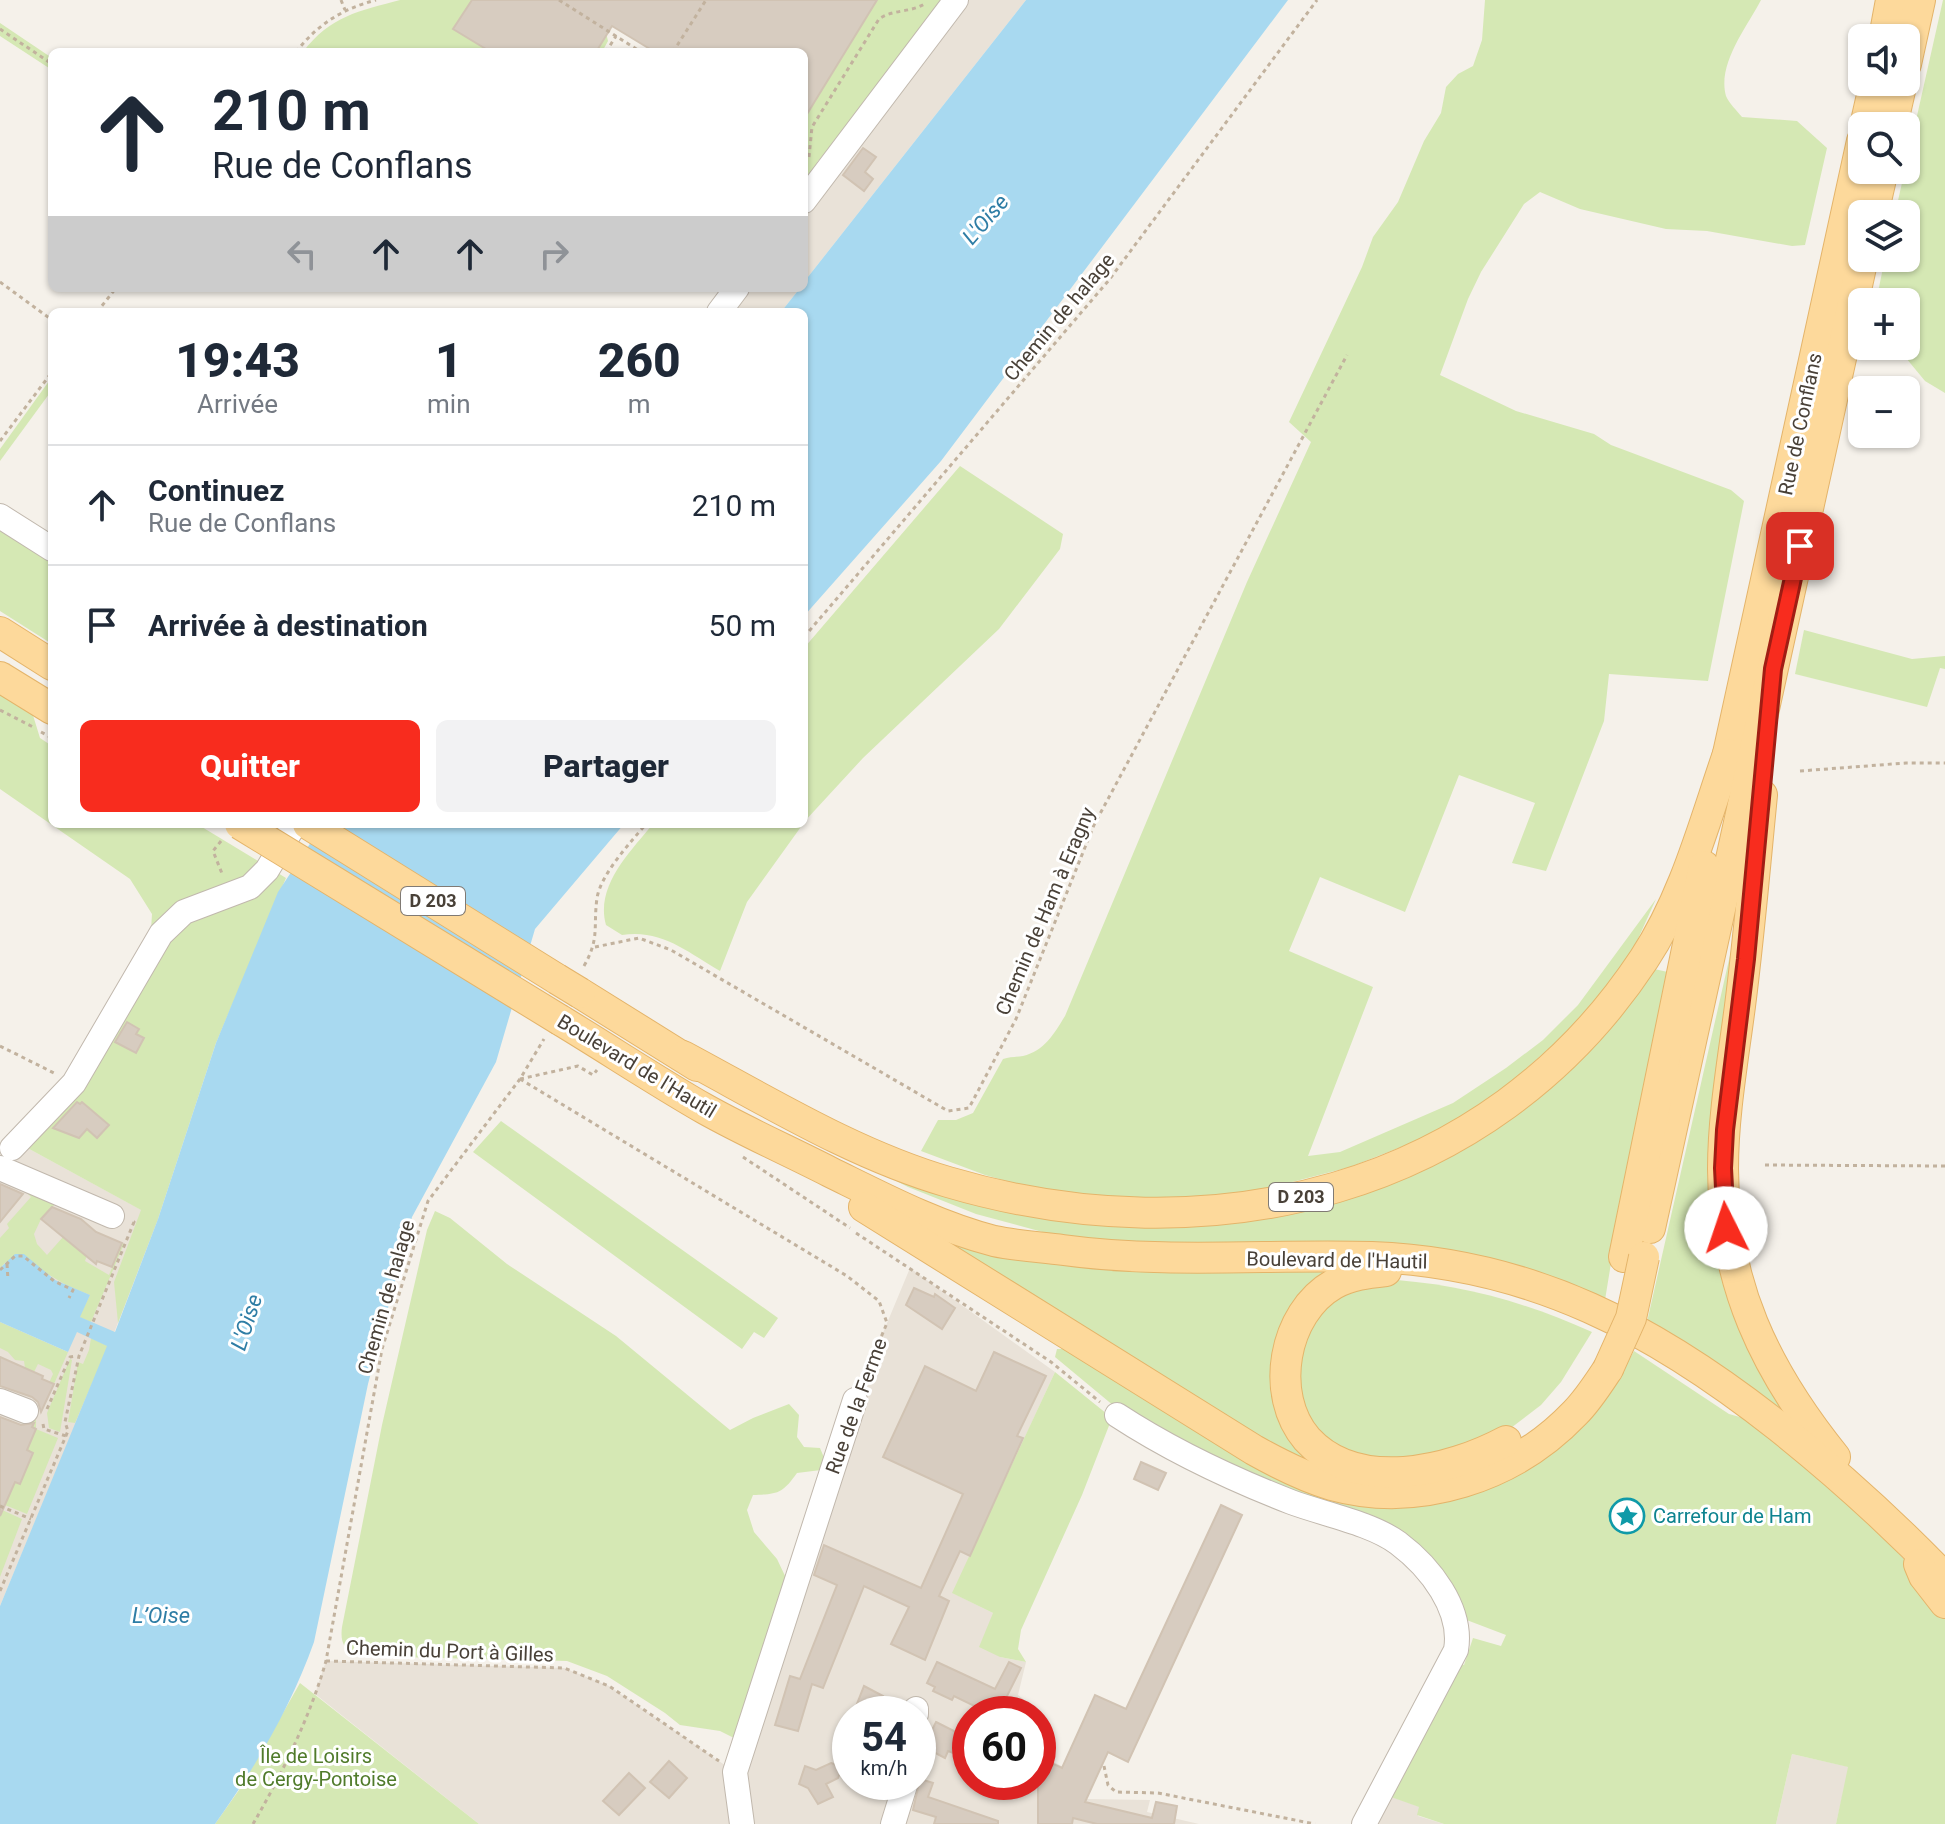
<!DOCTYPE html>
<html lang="fr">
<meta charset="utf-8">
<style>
body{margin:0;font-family:Roboto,sans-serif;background:#f2f2f3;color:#1f2937;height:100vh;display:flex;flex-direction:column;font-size:30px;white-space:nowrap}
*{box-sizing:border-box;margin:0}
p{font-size:26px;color:#747a83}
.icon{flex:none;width:44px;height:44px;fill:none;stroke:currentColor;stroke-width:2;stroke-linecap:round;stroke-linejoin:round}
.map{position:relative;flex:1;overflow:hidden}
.panel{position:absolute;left:48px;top:308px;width:760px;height:520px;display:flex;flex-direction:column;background:#fff;border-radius:12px;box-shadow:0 2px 6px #0004}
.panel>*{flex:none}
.guide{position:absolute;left:48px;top:48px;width:760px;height:244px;border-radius:12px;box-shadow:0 2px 6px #0004;background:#fff;color:#1f2937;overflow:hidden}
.fabs{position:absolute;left:1848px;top:24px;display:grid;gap:16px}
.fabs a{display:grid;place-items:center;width:72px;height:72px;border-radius:12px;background:#fff;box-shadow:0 2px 6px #0004;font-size:40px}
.speed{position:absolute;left:832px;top:1696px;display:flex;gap:16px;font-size:40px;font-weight:700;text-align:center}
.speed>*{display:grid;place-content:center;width:104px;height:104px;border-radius:50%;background:#fff;box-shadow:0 2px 6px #0004;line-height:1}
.speed small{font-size:20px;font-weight:400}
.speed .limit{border:12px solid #d22;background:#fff;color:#111}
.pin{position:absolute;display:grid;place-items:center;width:68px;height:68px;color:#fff;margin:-34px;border-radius:16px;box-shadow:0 4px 12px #0006}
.me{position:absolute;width:88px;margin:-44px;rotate:356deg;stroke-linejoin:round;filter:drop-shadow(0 0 6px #0008)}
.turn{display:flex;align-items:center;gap:28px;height:168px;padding:0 32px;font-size:36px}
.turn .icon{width:104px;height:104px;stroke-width:2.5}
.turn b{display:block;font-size:56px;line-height:68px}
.lanes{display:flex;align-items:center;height:76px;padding:0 32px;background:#0003;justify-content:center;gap:40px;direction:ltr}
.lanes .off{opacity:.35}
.eta{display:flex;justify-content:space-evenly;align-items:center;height:136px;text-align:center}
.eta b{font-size:48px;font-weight:800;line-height:56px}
.button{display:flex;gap:16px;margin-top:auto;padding:16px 32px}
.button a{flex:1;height:92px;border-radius:12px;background:#f82c1e;color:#fff;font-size:32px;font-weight:800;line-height:92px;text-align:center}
.button a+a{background:#f2f2f3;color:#1f2937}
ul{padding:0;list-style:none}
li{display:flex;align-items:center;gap:24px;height:120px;padding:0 32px;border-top:2px solid #e0e1e3}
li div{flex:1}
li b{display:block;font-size:30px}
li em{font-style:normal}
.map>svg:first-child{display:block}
.residential{fill:#e9e2d8;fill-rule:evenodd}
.green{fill:#d5e8b4}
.water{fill:#a8d9f0}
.building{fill:#d7ccc0;stroke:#d1c3b3;stroke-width:2}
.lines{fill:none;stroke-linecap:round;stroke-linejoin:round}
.minor-casing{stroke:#c1b8ad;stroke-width:26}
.major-casing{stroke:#e4b46a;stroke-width:32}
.path{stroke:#c2b29e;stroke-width:3;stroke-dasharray:4 4;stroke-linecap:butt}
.minor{stroke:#fff;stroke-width:24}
.major{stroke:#fdd99b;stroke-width:30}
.major-bridge-casing{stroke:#e4b46a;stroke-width:32;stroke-linecap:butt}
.major-bridge{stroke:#fdd99b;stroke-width:30}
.route-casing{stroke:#a11d14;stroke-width:20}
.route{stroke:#f82c1e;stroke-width:14}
.labels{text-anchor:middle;stroke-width:6;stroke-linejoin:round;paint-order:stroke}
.shield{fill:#fff;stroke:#807a74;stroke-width:2}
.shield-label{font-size:18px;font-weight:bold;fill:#494138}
.street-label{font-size:20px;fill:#494138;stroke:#fff}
.culture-label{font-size:20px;fill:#0d838f;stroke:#fff;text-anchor:start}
.park-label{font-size:20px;fill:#507b2b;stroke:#fff}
.water-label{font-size:22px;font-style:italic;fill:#2e7da5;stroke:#fff}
</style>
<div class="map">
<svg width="1945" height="1824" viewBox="0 0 1945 1824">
<rect width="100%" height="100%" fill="#f5f1ea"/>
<g class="residential">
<path d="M960,0H1026L804,282V206Z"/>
<path d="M742,288H800L781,312H723Z"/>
<path d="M11,1139L158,1219L114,1333L79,1317L15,1254L0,1268V1147Z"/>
<path d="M910,1268L1055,1372L953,1593L993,1613L1000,1657L1026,1662L1018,1695L1027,1702L1032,1714H970V1782H1038V1753L1063,1767L1054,1786L1086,1799L1150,1800L1147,1812L1199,1824H479L315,1694L326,1661L564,1668L609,1686L735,1772L855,1400ZM850,1714H918V1782H850Z"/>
<path d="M0,1322L67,1352L77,1331L108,1346L0,1606Z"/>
<path d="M1792,1754L1849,1767L1836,1824H1776Z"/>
<path d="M1381,1793L1420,1807L1418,1816L1444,1824H1364Z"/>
</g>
<g class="green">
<path d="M400,0H552L606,33L608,41L602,52H303C330,16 359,11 400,0Z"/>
<path d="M877,0H946L852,123L818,161L804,187V52H680Z"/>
<path d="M1485,0H1761C1747,27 1717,64 1726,96C1729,103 1737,111 1742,117L1797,121L1827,148L1805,245L1792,246L1707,231L1666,229L1580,209L1540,192L1524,204L1481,272L1468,299L1440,375L1516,411L1594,434L1611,445L1731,490L1744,501L1708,681L1609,674L1604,721L1546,871L1512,863L1535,803L1459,775L1405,912L1320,877L1289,951L1373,987L1308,1156L1340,1152L1453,1103L1506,1068L1543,1040L1578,1005L1656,899L1633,950L1580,1021L1494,1097L1424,1138L1350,1167L1246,1194L1164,1200L1049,1193L985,1175L921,1151L938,1120H956L973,1113L1003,1059C1010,1057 1016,1057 1023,1056C1044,1051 1054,1034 1065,1016L1247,582L1311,442L1289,422L1362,267L1373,237L1398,202L1424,141L1441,113L1446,87L1458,74L1473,66L1482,40Z"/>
<path d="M1943,0H1945V393L1925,381L1906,358L1865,349L1866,346H1906V302H1876L1885,258H1906V214H1895Z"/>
<path d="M0,23L52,58V70L0,36Z"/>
<path d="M52,377V390L0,461V449Z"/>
<path d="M960,466L1063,534L1060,549L999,629L863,758L804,822V648Z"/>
<path d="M0,525L52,555V644L0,611Z"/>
<path d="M1804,630L1912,659L1945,656V669L1940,668L1927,707L1795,674Z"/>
<path d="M0,690L32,712L40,738L52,746V824H197L286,878L216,1043L158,1219L118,1323L114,1282L141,1210L11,1139L50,1101L151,930L152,914L130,879L0,789Z"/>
<path d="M653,824H803L747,902L720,971C687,952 662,929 622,935L606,925C595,886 630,852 653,824Z"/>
<path d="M1733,942L1712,1150L1793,1424L1647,1322Z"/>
<path d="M1654,969L1668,972L1618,1220L1605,1300L1570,1286L1061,1237L976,1214L908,1187L871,1168L1090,1222L1446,1156L1506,1120L1542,1094L1567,1070Z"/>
<path d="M501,1121L778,1318L764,1338L754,1332L742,1349L473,1152Z"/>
<path d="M25,1191L57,1202L41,1219L34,1234L37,1244L47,1255L63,1237L87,1255L85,1261L109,1275L122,1243L124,1244L91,1322L79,1317L90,1295L66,1285L46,1273L6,1262L0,1268V1238L9,1228L7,1224L31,1197Z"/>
<path d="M435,1211L450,1218L507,1264L616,1336L730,1430L753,1418L789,1404L799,1415L797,1437L804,1447L820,1448L825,1460L821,1470L797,1473C782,1494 778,1494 753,1495L747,1510L754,1532L777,1559L786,1578L734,1738L720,1731L680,1725L665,1713L607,1676L567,1661L357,1656C344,1649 340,1642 342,1627L382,1425L427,1230Z"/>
<path d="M920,1232L1322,1271L1324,1279L1277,1357L1337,1470L1292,1460Z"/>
<path d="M1378,1279C1453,1282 1524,1301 1592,1332L1561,1382L1541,1405L1507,1431L1413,1462L1345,1452L1312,1428L1305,1417L1295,1358L1325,1303Z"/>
<path d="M0,1322L68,1352L54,1384L49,1383L53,1374L51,1370L38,1364L34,1372L25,1368L24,1361L15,1360L8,1352L0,1348Z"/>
<path d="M91,1338L108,1346L75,1423L68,1422L78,1362L83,1364L89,1350Z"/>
<path d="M1057,1349H1066L1235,1456L1291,1485L1423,1501L1616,1382L1634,1351L1729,1414L1747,1419L1845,1501L1883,1536L1910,1566L1945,1614V1824H1836L1848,1767L1792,1754L1776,1824H1444L1417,1815L1419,1807L1391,1797L1458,1663L1464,1665L1473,1638L1501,1646L1506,1635L1464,1619L1445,1580L1288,1493L1120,1411L1055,1357Z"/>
<path d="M70,1359L72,1360L60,1432L49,1428L47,1413Z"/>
<path d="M1055,1372L1112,1418L1082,1495L1021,1630L1018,1649L1026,1662L1000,1657L979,1647L993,1613L952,1593Z"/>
<path d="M25,1415L36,1420V1429L58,1438L27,1514L0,1503V1492L15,1482L20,1484L33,1453L27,1450L36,1429L22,1423Z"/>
<path d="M0,1509L22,1519L0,1577Z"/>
<path d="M300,1683L479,1824H215L239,1790Z"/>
</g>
<g class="water">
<path d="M1026,0H1288L941,461L804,616V312H781L800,288H804V282Z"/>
<path d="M323,824H624L535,929L496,1062L412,1217L368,1384L314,1642C291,1707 255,1768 215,1824H0V1606L107,1346L77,1332L68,1352L0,1322V1268L15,1254H24L55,1280L90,1295L80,1317L115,1332L158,1219L216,1043L278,892Z"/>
</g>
<g class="building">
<path d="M472,0H877L804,119V52H655L612,26L596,52H491L453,29Z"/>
<path d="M863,148L876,157L865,172L873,179L864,191L843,175Z"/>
<path d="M127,1022L139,1029L136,1034L144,1038L136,1053L115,1042Z"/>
<path d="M77,1102L80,1104L82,1102L109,1125L97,1138L87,1129L79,1138L53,1128Z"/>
<path d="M0,1184L23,1194L0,1222Z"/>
<path d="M52,1207L81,1219L96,1232L122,1243L112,1267L97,1261L96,1264L41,1219Z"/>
<path d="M914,1288L934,1297L935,1294L955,1308L942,1329L906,1305Z"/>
<path d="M994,1352L1046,1376L1017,1436L1023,1438L970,1556L960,1551L939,1596L949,1601L925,1660L891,1644L909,1607L864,1586L823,1688L812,1684L798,1731L775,1725L790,1676L800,1679L837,1585L814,1575L824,1545L921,1588L963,1494L883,1457L925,1366L976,1391Z"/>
<path d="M0,1357L43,1376L42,1379L54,1384L41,1412L38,1402L32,1397L0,1386Z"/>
<path d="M0,1417L21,1425L34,1423L32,1427L36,1429L27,1450L33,1453L20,1484L15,1482L0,1516Z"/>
<path d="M1141,1462L1166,1473L1158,1490L1134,1479Z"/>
<path d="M1221,1505L1242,1515L1128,1762L1108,1752L1085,1802L1152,1818L1156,1802L1177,1806L1174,1824H1097L1073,1818L1072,1824H1038V1757L1062,1768L1095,1695L1126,1709Z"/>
<path d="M937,1662L995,1689L1009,1662L1021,1668L998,1714H991L954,1696L952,1700L933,1691L935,1687L927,1683Z"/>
<path d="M864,1686L883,1696L875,1714H853Z"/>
<path d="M936,1722L970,1739V1759L948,1751L945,1758L928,1749L932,1740L928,1738Z"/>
<path d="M669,1761L687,1778L669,1798L650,1782Z"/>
<path d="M831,1763L842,1767L838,1778L826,1784L833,1797L818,1804L808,1788L799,1784L805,1766L816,1770Z"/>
<path d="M629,1773L645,1788L619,1815L603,1801Z"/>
<path d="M920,1779L933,1783L928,1797L998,1821V1824H934L936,1817L913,1810Z"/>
</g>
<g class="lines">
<g class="minor-casing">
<g id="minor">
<path d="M804,201L956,0"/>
<path d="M719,312L737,288"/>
<path d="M0,516L52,549"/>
<path d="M12,1148L74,1083L161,934L184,912L250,887L267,870L295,824"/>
<path d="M0,1168L112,1216"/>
<path d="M0,1401L26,1411"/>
<path d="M1117,1415C1169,1449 1232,1479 1291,1502C1323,1514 1371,1523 1398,1543C1430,1567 1463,1609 1456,1650L1364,1824"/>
<path d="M916,1714V1709"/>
<path d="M742,1824L735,1772L855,1400"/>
<path d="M893,1824L906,1782"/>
</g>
</g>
<g class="major-casing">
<g id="major">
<path d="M1884,38L1891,0"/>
<path d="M1906,64L1920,0"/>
<path d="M1865,126L1875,82"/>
<path d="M1892,126L1902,82"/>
<path d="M1873,214L1883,170"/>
<path d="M0,632L52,665"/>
<path d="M0,677L52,709"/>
<path d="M1724,772L1862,141"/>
<path d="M1762,795C1755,866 1749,936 1740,1006C1733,1060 1723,1115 1723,1169C1723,1283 1765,1370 1835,1457"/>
<path d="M308,824L557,979"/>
<path d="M580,993L697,1066"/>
<path d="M560,1020C608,1049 656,1081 705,1109C746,1132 789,1151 830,1172C883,1198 936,1226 994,1241C1017,1246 1040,1247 1063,1250C1166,1264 1269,1254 1372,1257C1533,1263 1656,1330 1779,1427C1838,1474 1893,1524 1945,1578"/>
<path d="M683,1056C769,1102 855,1155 948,1182C1209,1259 1489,1194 1644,959C1685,897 1704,823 1728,754"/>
<path d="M864,1207L1254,1450C1279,1464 1304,1477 1332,1485C1419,1509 1514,1477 1575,1413C1588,1400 1598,1384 1608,1369"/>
<path d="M1650,1228L1863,258"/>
<path d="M1624,1257L1704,866"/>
<path d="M1386,1271C1368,1273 1350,1275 1334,1284C1283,1313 1269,1395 1307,1439C1357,1494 1450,1471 1506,1441"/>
<path d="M1919,1564L1924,1576L1945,1603"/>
</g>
</g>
<g class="path">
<path d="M341,0L345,10"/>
<path d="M559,0L641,52"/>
<path d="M0,29L52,64"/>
<path d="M296,52C318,24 342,9 376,0"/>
<path d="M606,52L616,36"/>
<path d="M673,52L706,0"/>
<path d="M809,157L812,127L879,19C893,9 911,13 926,3"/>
<path d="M0,282L52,320"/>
<path d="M97,312L116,288"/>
<path d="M0,441L52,372"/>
<path d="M804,637L1109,280L1317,0"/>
<path d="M0,710L35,728"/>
<path d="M41,732L52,738"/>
<path d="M1800,771L1906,763H1945"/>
<path d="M221,841L213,851L223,876"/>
<path d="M595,947L639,938L671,950L948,1111L969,1108L1016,1019L1094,825L1347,355"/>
<path d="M584,966C600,938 593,927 597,898C601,874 630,843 646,824"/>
<path d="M0,1046L54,1073"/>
<path d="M520,1079L847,1276L879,1301L887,1323L863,1380"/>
<path d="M520,1079L578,1066L593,1075L597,1070"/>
<path d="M743,1157L850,1228"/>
<path d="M1765,1165L1945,1166"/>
<path d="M856,1233L1051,1362L1100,1402"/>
<path d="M7,1264L8,1280"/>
<path d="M0,1270L15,1256H23L54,1281L73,1290L69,1298"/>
<path d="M47,1409L70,1357L77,1356"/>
<path d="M43,1424L44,1429L66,1436"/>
<path d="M0,1506L31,1519"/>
<path d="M0,1591L68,1431L65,1422L79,1356L134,1222L131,1221"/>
<path d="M326,1661L564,1668L609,1686L719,1761"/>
<path d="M1104,1766L1108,1785L1116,1792L1158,1793L1315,1824"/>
<path d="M253,1824C282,1774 310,1717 326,1661L382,1349L428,1201L520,1079L544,1039"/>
</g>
<use href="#minor" class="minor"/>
<use href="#major" class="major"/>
<g class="major-bridge-casing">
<g id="major-bridge">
<path d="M240,824L560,1020"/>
<path d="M557,979L580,993"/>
<path d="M1608,1369L1631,1318L1644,1257"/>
</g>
</g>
<use href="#major-bridge" class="major-bridge"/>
</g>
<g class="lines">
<g class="route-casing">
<path id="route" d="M1726,1228L1723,1168L1725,1130L1746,959L1773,669L1800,546"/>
</g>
<use href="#route" class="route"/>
</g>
<defs>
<g id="sight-ring" transform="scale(1.8)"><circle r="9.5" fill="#fff" stroke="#0f9aa8" stroke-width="1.5"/><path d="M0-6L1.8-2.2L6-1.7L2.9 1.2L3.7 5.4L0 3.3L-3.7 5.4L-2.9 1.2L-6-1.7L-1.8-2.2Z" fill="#0f9aa8"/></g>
</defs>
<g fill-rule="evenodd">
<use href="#sight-ring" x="1627" y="1516"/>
</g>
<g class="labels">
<g class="shield">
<rect x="401" y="887" width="64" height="28" rx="6"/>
<rect x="1269" y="1183" width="64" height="28" rx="6"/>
</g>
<g class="shield-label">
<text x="433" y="907">D 203</text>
<text x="1301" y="1203">D 203</text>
</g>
<g class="street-label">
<text transform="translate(1059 317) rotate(-50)" y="7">Chemin de halage</text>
<text transform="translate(1800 424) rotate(-78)" y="7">Rue de Conflans</text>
<text transform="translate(1045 911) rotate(-67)" y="7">Chemin de Ham à Eragny</text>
<text transform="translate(637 1066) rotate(31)" y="7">Boulevard de l'Hautil</text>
<text transform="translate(1337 1260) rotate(1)" y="7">Boulevard de l'Hautil</text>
<text transform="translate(386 1297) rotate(-74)" y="7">Chemin de halage</text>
<text transform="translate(856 1406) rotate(-70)" y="7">Rue de la Ferme</text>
<text transform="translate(450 1651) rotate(2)" y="7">Chemin du Port à Gilles</text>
</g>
<g class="culture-label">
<text x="1653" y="1523">Carrefour de Ham</text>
</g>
<g class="park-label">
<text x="316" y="1763">Île de Loisirs<tspan x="316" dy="23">de Cergy-Pontoise</tspan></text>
</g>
<g class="water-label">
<text transform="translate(985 219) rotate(-49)" y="8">L'Oise</text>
<text transform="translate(246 1322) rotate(-72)" y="8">L'Oise</text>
<text x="161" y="1623">L’Oise</text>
</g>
</g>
</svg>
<div class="fabs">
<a><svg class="icon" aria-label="sound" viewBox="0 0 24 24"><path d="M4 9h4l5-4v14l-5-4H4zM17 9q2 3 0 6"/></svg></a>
<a><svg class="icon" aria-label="search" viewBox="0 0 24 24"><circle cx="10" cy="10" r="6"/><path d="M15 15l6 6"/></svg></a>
<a><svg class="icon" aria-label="layers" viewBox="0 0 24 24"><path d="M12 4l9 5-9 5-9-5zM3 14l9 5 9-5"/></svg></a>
<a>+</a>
<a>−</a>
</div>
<div class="speed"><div>54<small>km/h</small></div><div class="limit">60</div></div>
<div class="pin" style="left:1800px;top:546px;background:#d93025"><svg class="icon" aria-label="arrive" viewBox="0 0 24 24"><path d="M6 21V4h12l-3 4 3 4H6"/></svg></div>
<svg class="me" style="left:1726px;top:1228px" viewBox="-20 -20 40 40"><circle r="19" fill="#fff"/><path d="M0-13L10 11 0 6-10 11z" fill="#f82c1e"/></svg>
<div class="guide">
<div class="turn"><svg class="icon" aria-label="ahead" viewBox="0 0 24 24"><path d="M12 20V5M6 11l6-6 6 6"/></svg><div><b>210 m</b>Rue de Conflans</div></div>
<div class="lanes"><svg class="icon off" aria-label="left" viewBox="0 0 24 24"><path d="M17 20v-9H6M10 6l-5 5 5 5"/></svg><svg class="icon" aria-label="ahead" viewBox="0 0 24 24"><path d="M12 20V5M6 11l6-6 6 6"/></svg><svg class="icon" aria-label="ahead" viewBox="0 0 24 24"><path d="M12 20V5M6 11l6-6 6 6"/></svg><svg class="icon off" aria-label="right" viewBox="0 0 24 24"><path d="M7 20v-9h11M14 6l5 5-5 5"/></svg></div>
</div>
<section class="panel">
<div class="eta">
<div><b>19:43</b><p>Arrivée</p></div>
<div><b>1</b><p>min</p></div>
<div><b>260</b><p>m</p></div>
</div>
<ul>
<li><svg class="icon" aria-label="ahead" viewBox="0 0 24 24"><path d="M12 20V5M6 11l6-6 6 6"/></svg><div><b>Continuez</b><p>Rue de Conflans</p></div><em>210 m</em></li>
<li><svg class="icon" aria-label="arrive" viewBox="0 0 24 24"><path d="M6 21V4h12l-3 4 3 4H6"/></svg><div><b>Arrivée à destination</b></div><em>50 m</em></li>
</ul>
<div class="button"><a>Quitter</a><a>Partager</a></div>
</section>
</div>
